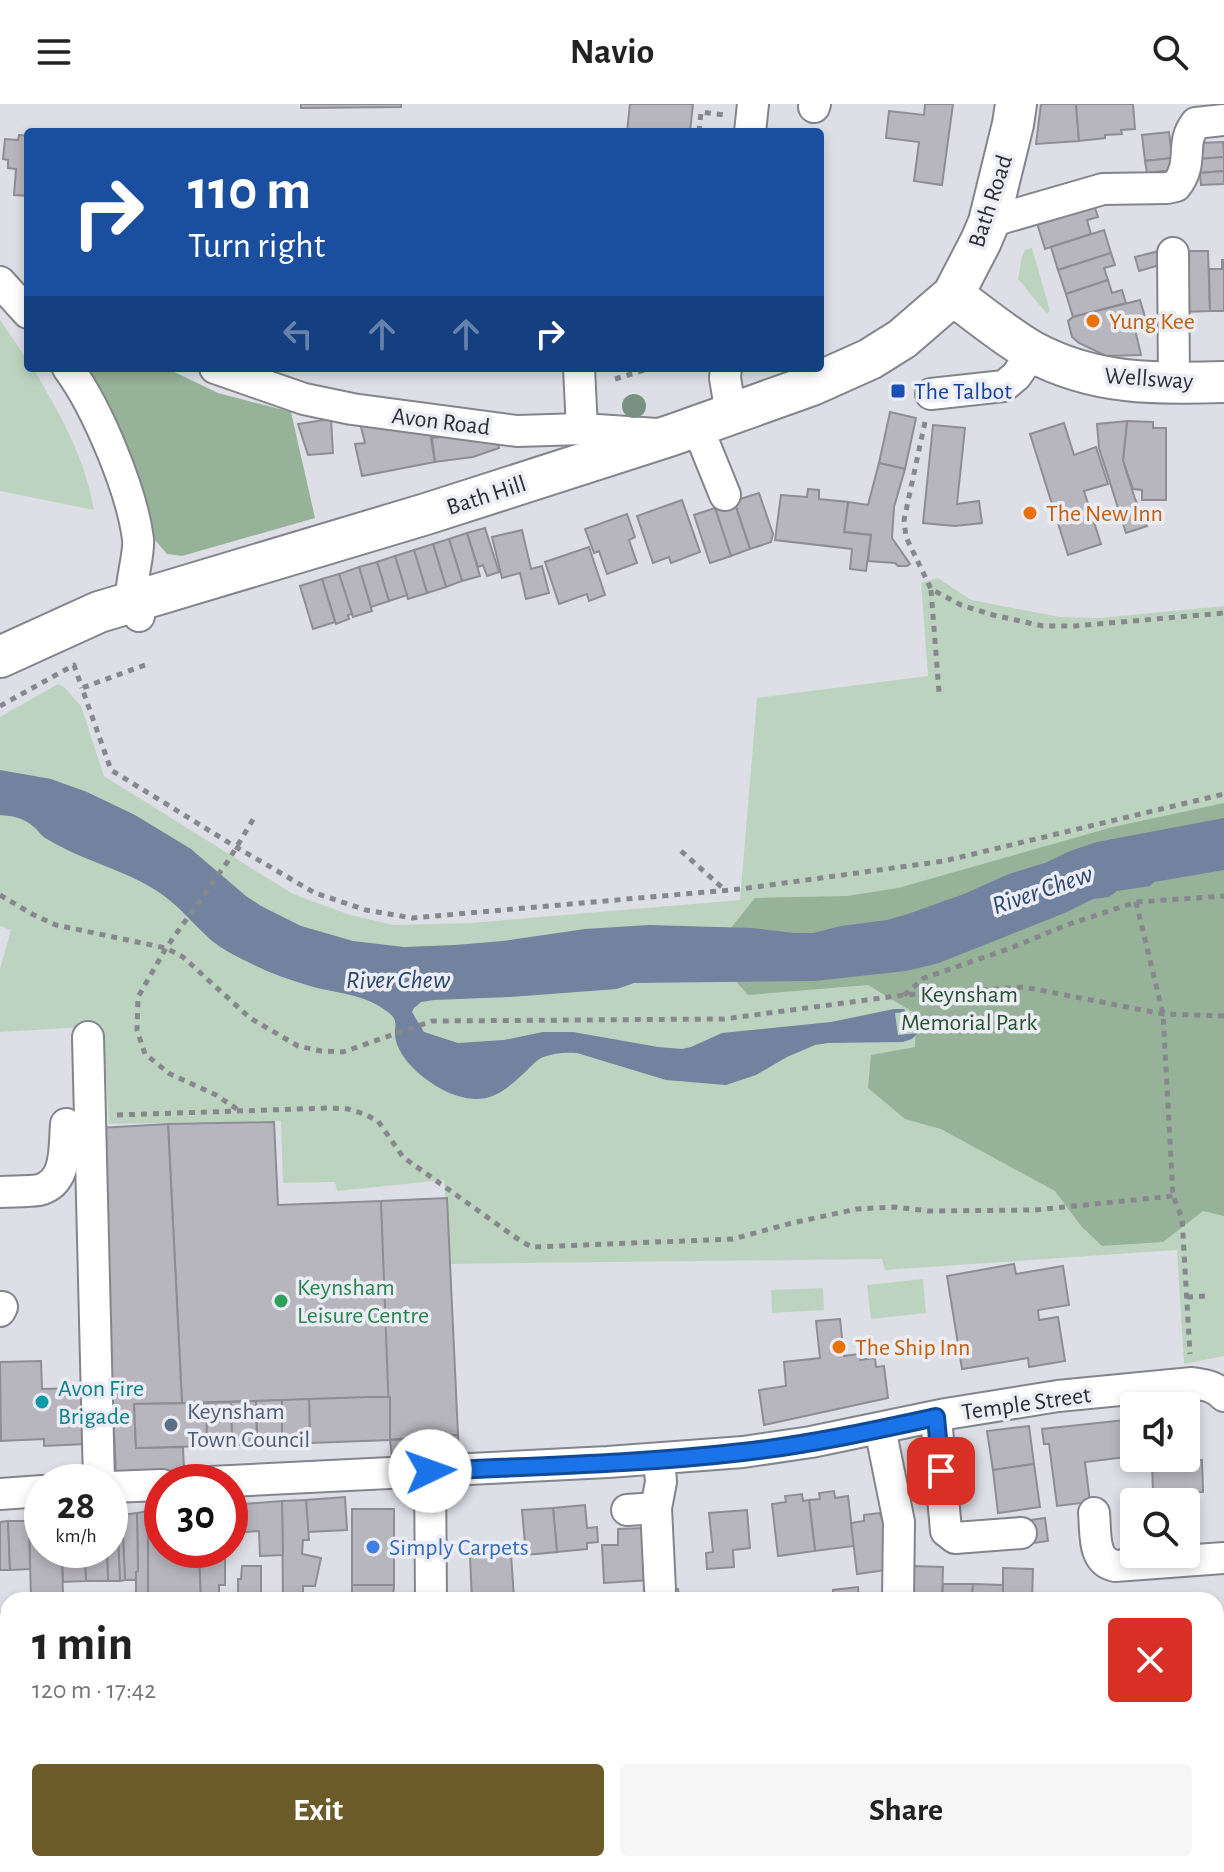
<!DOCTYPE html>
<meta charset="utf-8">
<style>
body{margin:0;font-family:"Alegreya Sans",sans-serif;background:#f6f6f6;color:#222;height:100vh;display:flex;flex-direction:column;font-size:30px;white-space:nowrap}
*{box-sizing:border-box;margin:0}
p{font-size:26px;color:#767676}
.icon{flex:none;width:44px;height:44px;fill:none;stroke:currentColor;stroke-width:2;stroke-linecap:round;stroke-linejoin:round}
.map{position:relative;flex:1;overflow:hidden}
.details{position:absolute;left:0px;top:1488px;width:1224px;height:280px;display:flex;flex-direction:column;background:#fff;border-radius:24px 24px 0 0;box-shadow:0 4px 12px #0003}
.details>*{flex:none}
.hud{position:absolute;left:24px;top:24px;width:800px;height:244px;border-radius:8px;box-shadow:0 4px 12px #0003;background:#1a4fa0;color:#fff;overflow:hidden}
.buttons{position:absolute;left:1120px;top:1288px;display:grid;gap:16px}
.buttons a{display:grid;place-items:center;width:80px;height:80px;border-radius:8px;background:#fff;box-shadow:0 4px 12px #0003;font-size:40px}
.speed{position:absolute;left:24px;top:1360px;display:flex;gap:16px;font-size:40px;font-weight:700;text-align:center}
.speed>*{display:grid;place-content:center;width:104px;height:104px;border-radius:50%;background:#fff;box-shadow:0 4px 12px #0003;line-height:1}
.speed small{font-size:20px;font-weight:400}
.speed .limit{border:12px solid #d22;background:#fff;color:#111}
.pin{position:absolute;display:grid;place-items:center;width:68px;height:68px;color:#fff;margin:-34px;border-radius:16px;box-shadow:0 4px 12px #0006}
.me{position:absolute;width:88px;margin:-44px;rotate:87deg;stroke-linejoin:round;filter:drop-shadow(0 0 6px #0008)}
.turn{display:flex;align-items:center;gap:28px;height:168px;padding:0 32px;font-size:36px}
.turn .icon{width:104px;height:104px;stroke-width:2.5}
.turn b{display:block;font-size:56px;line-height:68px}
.lanes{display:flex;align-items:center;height:76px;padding:0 32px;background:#0003;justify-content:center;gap:40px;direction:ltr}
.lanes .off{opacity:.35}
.round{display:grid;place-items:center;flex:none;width:84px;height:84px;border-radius:8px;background:#f6f6f6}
.head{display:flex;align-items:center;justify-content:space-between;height:136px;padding:0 32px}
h1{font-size:48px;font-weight:700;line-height:60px}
.cta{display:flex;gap:16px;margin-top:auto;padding:16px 32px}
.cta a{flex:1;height:92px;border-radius:8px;background:#6c5a28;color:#fff;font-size:32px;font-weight:700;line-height:92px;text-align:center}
.cta a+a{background:#f6f6f6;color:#222}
header{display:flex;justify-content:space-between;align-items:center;height:104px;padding:0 32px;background:#fff;font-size:36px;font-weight:700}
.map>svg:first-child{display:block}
.green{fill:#bcd4bf}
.forest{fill:#96b299}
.water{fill:#71839e}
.building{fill:#b8b6bd;stroke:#8e8d94;stroke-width:2}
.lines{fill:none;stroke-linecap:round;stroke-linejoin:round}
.minor-casing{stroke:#84858c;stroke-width:34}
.major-casing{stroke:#84858c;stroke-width:44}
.path{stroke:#87888d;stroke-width:5;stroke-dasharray:6 6;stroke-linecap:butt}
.minor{stroke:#fff;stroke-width:30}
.major{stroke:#fff;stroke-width:40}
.tree{fill:#789181}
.route-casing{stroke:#114b97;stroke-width:20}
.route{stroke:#1a73e8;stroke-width:14}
.food-dot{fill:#e8710a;stroke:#ebecf4;stroke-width:3}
.transit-dot{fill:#1a4fb4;stroke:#ebecf4;stroke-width:3}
.leisure-dot{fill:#2e9e5b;stroke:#ebecf4;stroke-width:3}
.culture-dot{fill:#0f9aa8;stroke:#ebecf4;stroke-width:3}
.service-dot{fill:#5c6f8a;stroke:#ebecf4;stroke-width:3}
.shop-dot{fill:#3f7fe0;stroke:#ebecf4;stroke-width:3}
.labels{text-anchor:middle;stroke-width:7;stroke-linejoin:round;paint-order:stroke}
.street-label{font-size:24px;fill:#2e2e31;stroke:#ebecf4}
.food-label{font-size:24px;fill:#c56008;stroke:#ebecf4;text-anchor:start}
.transit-label{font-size:24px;fill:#164399;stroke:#ebecf4;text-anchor:start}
.park-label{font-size:24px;fill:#25512e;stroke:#ebecf4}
.leisure-label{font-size:24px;fill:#27864d;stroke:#ebecf4;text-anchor:start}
.culture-label{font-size:24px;fill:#0d838f;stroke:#ebecf4;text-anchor:start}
.service-label{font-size:24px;fill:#4e5e75;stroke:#ebecf4;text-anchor:start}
.shop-label{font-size:24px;fill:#366cbe;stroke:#ebecf4;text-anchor:start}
.water-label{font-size:26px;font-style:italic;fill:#2b466f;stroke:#ebecf4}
</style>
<header><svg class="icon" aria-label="menu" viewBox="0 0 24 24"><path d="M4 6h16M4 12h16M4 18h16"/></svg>Navio<svg class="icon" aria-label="search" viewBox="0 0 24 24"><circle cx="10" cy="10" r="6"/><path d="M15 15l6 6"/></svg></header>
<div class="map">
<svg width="1224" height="1768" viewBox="0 0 1224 1768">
<rect width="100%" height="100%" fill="#dedfe6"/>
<g class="green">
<path d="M1032,144L1050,207L1047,210L1018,175L1022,153L1025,146Z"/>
<path d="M0,216L28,257V264H33C60,310 85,353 94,406L0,387Z"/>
<path d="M938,474L971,496L1060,513L1099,514L1224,502V1252L1184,1260L1177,1146L885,1166L882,1155L451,1160L444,1076L337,1087L335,1078L283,1079L281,1017L109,1020L103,922L0,928V865L11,826L0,822V613L58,580L64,583L81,602L104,672L293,790L347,810L393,821L471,819L740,796L757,594L928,572L921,479Z"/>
<path d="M923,1175L926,1209L871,1215L867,1181Z"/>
<path d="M823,1184L824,1206L772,1209L771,1186Z"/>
<path d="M863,1760H942V1768H864Z"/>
</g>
<g class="forest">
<path d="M87,264H166L218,289L291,308L315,414L182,452L167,450L154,435L111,350Z"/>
<path d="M1224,699V1112L1203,1107L1163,1138L1102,1142L1081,1122L1055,1087L941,1025L905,1015L868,984L871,951L915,943L916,910L868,881L748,891L723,863L726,830L755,794L847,792L898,784L1113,723Z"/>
</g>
<path class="water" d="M0,666L51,675L87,688L135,711L191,745L246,792L261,802L301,822L353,837L404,843L455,841L503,837L585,825L649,821L752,824L794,829H813L841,822L887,816L908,810L964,790L1009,770L1045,759L1070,747L1097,738L1224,714V766L1154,778L1150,782L1117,787L1109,793L1093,795L1067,808L939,859L906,867L814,877L634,879L617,885L510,893L434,896L421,898L414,904L412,908L424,928L458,939L504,936L543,928H573L658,943L682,945L691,943L722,929L831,918L894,905H904L906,908L895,909L898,931L918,929L912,935L903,938L828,939L815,941L787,953L756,971L726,981L666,976L577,949C565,948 552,949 541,954C534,958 529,965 523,970C503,989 486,1001 458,992C435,985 403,962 396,937C392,922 402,917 385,906C364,890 335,889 310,882C289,876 267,868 248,858C235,852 222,845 211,836C193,820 178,800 157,787C123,765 81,756 47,735C41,732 39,727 34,723C24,714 13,712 0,711Z"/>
<g class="building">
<path d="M301,0H401V3L301,4Z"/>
<path d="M630,0H693L690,28H627Z"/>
<path d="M925,0H953L942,81L914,77L919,38L886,34L889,7L924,11Z"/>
<path d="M1041,0H1076L1079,37L1036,40Z"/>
<path d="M1076,0H1133L1135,25L1121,26L1122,30L1105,31V34L1079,37Z"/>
<path d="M1169,28L1172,54L1145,57L1142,31Z"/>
<path d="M19,31L28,32V92L14,91L16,65L8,64V56L3,55L5,35L18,36Z"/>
<path d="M1223,38L1224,53L1199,55L1198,39Z"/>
<path d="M1224,53V67L1200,69L1199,55Z"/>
<path d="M1172,54L1173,66L1147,69L1145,57Z"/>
<path d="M1224,67V80L1201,81L1200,69Z"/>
<path d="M1093,98L1098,113L1087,116L1091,130L1045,145L1036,116Z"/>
<path d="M1104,126L1111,149L1058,166L1051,143Z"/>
<path d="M1159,147L1163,160L1139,167L1135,153Z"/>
<path d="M1180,147H1208L1210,207L1182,208Z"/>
<path d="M1111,149L1115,161L1104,164L1108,176L1066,190L1058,166Z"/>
<path d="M1222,156H1224V207H1210L1209,165H1222Z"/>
<path d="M1108,176L1112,189L1122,186L1126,199L1073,213L1066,190Z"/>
<path d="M1140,196L1145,213L1133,217L1141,251L1106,252L1079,239L1072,233L1068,217L1073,213Z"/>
<path d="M890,308L916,314L905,365L879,359Z"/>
<path d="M331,315L333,349L308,351L298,320Z"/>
<path d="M1127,317L1153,318V324H1166V396H1142V386L1133,385L1123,357Z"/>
<path d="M1127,317L1123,357L1135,395L1142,408L1147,422L1126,429L1099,344L1097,320Z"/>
<path d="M360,319L429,323L435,358L362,372L355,340L365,339Z"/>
<path d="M1064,319L1074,351L1096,343L1108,380L1084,387L1101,440L1068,451L1030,330Z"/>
<path d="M933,321L965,324L957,400L979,397L982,419L955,422L923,419Z"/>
<path d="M472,329L498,335L499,344L473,353L435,358L432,334Z"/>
<path d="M879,359L905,365L894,403L892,434L910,460L907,462H898L895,459L868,457L871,431L844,428L848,398L868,401Z"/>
<path d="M808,385L819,386V395L848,398L844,428L871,431L866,467L850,465L852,445L775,436L781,391L807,393Z"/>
<path d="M759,389L773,430L771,438L750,445L734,397Z"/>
<path d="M682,396L700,448L671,459L669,453L653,459L637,412Z"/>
<path d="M734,397L750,445L731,452L715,404Z"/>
<path d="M715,404L731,452L710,459L694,411Z"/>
<path d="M627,410L635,433L629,436L637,459L607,470L599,447L594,449L585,425Z"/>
<path d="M485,424L499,468L487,472L483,461L478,463L467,429Z"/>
<path d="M522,426L531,465L542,462L549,489L526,495L520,469L502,474L492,433Z"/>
<path d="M467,429L480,472L462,477L449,435Z"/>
<path d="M449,435L462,477L446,483L433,440Z"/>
<path d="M433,440L446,483L427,489L414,446Z"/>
<path d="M589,443L605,491L589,497L587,490L559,500L545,458Z"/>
<path d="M414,446L427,489L408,495L395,452Z"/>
<path d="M395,452L407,491L389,497L377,458Z"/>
<path d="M377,458L389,497L371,503L359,463Z"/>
<path d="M359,463L372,507L353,513L339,470Z"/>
<path d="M339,470L352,510L348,511L349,515L336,520L322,475Z"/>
<path d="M322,475L335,518L313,525L300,482Z"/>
<path d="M274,1018L278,1101L381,1097L390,1293L182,1299L168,1020Z"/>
<path d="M168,1020L182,1299L134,1300L136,1344L183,1343L184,1366L116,1369L99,1024Z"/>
<path d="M447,1094L458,1331L390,1336L381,1097Z"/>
<path d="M1014,1160L1016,1170L1063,1162L1069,1201L1038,1206L1039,1216L1058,1213L1065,1257L1029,1263L1028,1254L962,1265L947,1172Z"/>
<path d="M840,1215L844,1252L858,1250L860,1256L875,1254L876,1263L884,1262L888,1294L764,1321L759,1286L786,1282L784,1258L820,1254L816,1217Z"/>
<path d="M41,1257L42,1285L84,1284L86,1340L44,1342V1335L1,1337L0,1258Z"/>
<path d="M369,1293H390V1336L310,1339L309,1295Z"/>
<path d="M309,1295L310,1339L282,1340V1296Z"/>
<path d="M282,1296V1340L257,1341L256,1297Z"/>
<path d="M256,1297L257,1341H232L231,1298Z"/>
<path d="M231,1298L232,1341L207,1342L206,1299Z"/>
<path d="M206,1299L207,1342L136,1344L134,1300Z"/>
<path d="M1134,1315V1352L1085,1358L1090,1398L1057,1402L1049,1340H1044L1042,1325Z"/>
<path d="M1029,1322L1034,1360L993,1366L987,1327Z"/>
<path d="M458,1331L459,1349L392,1353L390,1336Z"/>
<path d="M1202,1356L1203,1388H1195L1197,1444L1186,1445V1398H1162L1161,1389H1153L1152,1358Z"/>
<path d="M1034,1360L1040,1403L998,1409L993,1366Z"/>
<path d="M834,1387L835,1394L848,1392L854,1442L815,1447L809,1396L820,1395L819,1389Z"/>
<path d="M802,1390L803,1397L809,1396L815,1447L778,1452L772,1400L786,1398L785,1392Z"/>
<path d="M345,1393L347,1426L308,1428L306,1396Z"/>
<path d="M306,1396L309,1436H303L302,1450L321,1454L315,1482H303V1495L283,1496L282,1397Z"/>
<path d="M282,1397L283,1451L260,1452L259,1427L230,1429V1401Z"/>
<path d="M585,1401L587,1424L597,1423L598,1438L587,1439V1445L557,1448L553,1404Z"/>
<path d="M553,1404L557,1448L526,1451L522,1406Z"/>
<rect x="352" y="1405" width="42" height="76"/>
<path d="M162,1406V1446H199L201,1496H148V1407Z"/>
<path d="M747,1406L750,1444L733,1446L734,1463L707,1465L706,1449L713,1448L709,1409Z"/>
<path d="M148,1407V1496H136V1468L138,1467L137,1409Z"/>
<path d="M137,1409L138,1467L136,1468V1476H125L122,1411Z"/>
<path d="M880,1409L882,1416L888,1415L894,1465L857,1470L851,1419L864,1417V1411Z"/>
<path d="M1130,1409H1134V1447H1131Z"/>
<path d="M117,1411H122L125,1476L120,1477Z"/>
<path d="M117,1411L120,1477H108L107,1446H110V1412Z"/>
<path d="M1045,1414L1048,1437L1026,1440L1023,1417Z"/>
<path d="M42,1416V1446H62L63,1495L31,1496L29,1417Z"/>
<path d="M8,1417L10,1466H0V1418Z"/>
<path d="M8,1417H29L30,1465L10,1466Z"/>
<path d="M644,1424L651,1476L604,1479L602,1441H618V1425Z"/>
<path d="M62,1446H85L86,1477L63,1478Z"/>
<path d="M85,1446H107L108,1477H86Z"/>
<path d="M199,1446H225V1481H219V1496H201Z"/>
<path d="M511,1450L514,1494L472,1496L470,1453Z"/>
<path d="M242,1462H261V1496H238V1475H241Z"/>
<path d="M912,1462L943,1463L942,1496H911Z"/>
<path d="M1003,1464L1033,1465L1032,1496H1003Z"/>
<path d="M943,1480H973L972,1496H942Z"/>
<path d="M973,1480L1003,1481V1496H972Z"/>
<path d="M352,1481H394L393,1496H352Z"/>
<path d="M858,1483L859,1496H834L833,1486Z"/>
<path d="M678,1485L679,1492L720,1489L721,1496H661L660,1487Z"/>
<path d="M798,1489V1496H774L773,1491Z"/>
<rect x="0" y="1508" width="8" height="57"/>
<path d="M279,1760H305L306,1768H273V1766L279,1765Z"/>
<path d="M829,1760V1768H800V1762Z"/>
<path d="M974,1760L1003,1761L1002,1768H973Z"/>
<path d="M1132,1760H1158V1766L1132,1768Z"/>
</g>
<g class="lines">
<g class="minor-casing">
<g id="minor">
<path d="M814,3L815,0"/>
<path d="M750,28L753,0"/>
<path d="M989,118L1103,85L1167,84L1176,82C1195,58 1179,40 1196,19L1224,16"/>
<path d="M1173,149L1174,279"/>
<path d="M0,178L28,209"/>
<path d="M68,264C97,303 132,387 138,435C140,452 127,487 133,502C134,506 137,509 139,512"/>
<path d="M215,264L304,295L352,305L517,327L582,325L657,330"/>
<path d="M579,264L582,325"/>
<path d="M726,264L725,274L731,310"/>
<path d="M931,290L1004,282L1016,272L1033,248"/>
<path d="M697,322L725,391"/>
<path d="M88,933L99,1378"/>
<path d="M0,1088C12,1087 27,1088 39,1086C68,1079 64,1043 66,1020"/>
<path d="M0,1207L2,1203"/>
<path d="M936,1313L946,1427L955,1434L1021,1429"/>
<path d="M880,1324L899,1418L898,1496"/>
<path d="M659,1355L661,1378L656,1404L660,1485"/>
<path d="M430,1367L431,1496"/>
<path d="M210,1378L608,1358L743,1348L811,1338L946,1310L1058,1292L1192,1279C1205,1281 1215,1282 1224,1292"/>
<path d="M110,1383L162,1381"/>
<path d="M0,1390L42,1387"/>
<path d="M627,1406L656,1404"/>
<path d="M1094,1409C1096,1429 1092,1457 1115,1462L1224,1454"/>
<path d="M0,1704L8,1702"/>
<path d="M18,1768V1760"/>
<path d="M431,1768V1760"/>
</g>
</g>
<g class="major-casing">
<g id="major">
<path d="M953,191C979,210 1005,232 1033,248C1095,281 1156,280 1224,278"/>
<path d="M0,553L99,508L426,410L672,331L812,281L870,255L902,235L953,191L981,137L989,118L1013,20L1016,0"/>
</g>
</g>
<g class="path">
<path d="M699,28L701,8L724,11"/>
<path d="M615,275L651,264"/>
<path d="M925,318L904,416L906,433L931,485L961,501L993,511L1043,522H1075L1224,509"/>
<path d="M931,486L939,588"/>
<path d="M145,561L82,584L111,666L236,743L315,789L366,806L412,814L741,785L944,757L1224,690"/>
<path d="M0,602L74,561L82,584"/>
<path d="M681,747L725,786"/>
<path d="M0,791L32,810L56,821L166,844L183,853L250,914L298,942L321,947L343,948L432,917L724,915L904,891L1024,883L1163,910L1224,912"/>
<path d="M1136,798L1163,910L1173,1092L1182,1114L1190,1250"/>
<path d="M904,891L924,874L1011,844L1064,822L1136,798L1224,792"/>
<path d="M237,1005L216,991L170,970L145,950L137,926L138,893L166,844L228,757L254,714"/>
<path d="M117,1011L329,1004L348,1005L364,1010L378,1017L403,1053L522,1138L532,1143L733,1135L792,1119L857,1105L894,1103L929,1107L1035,1106L1173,1092"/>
<path d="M1187,1193L1207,1192"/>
<path d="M860,1760V1768"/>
<path d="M954,1768L955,1760"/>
</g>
<use href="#minor" class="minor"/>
<use href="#major" class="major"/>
</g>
<circle class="tree" cx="634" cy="302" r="12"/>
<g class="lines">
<g class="route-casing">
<path id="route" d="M430,1367C534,1362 639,1360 743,1348C807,1341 872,1327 936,1313L941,1367"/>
</g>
<use href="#route" class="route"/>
</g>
<g class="food-dot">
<circle cx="1093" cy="217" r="8"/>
<circle cx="1030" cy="409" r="8"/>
<circle cx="839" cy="1243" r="8"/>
</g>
<rect class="transit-dot" x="890" y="279" width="16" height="16" rx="4"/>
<circle class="leisure-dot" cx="281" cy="1197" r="8"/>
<circle class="culture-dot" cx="42" cy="1298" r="8"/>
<circle class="service-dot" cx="171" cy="1321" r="8"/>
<circle class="shop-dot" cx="373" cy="1443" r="8"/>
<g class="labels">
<g class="street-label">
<text transform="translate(990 97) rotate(-72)" y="8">Bath Road</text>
<text transform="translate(1149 274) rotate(4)" y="8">Wellsway</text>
<text transform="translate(441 317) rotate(7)" y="8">Avon Road</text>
<text transform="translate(486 391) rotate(-18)" y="8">Bath Hill</text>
<text transform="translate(1026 1299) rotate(-8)" y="8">Temple Street</text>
</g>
<g class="food-label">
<text x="1109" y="225">Yung Kee</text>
<text x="1046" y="417">The New Inn</text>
<text x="855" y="1251">The Ship Inn</text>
</g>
<g class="transit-label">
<text x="914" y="295">The Talbot</text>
</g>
<g class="park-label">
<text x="969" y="898">Keynsham<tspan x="969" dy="28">Memorial Park</tspan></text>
</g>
<g class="leisure-label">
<text x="297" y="1191">Keynsham<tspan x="297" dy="28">Leisure Centre</tspan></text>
</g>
<g class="culture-label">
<text x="58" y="1292">Avon Fire<tspan x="58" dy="28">Brigade</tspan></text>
</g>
<g class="service-label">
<text x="187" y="1315">Keynsham<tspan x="187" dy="28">Town Council</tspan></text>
</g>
<g class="shop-label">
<text x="389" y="1451">Simply Carpets</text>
</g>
<g class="water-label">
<text transform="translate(1042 785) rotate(-19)" y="9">River Chew</text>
<text x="398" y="884">River Chew</text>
</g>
</g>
</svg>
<div class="buttons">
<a><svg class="icon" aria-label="sound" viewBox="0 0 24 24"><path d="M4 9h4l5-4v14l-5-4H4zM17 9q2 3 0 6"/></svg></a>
<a><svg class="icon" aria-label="search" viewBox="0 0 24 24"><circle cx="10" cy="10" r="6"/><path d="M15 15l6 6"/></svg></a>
</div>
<div class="speed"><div>28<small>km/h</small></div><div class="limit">30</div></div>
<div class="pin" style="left:941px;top:1367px;background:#d93025"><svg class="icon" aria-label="arrive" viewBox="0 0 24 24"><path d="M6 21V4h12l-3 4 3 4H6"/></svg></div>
<svg class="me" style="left:430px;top:1367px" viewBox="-20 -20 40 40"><circle r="19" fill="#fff"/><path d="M0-13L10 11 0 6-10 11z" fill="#1a73e8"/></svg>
<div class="hud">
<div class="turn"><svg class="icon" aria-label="right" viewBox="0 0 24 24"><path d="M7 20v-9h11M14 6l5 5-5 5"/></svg><div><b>110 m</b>Turn right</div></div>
<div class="lanes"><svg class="icon off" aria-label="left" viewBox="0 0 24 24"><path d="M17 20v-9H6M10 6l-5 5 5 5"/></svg><svg class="icon off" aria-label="ahead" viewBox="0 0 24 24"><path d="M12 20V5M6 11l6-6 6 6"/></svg><svg class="icon off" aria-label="ahead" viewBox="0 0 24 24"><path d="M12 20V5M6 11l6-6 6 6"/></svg><svg class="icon" aria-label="right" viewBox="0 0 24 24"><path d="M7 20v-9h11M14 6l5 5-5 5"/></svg></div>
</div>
<section class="details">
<div class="head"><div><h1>1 min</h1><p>120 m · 17:42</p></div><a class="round" style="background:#d93025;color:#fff"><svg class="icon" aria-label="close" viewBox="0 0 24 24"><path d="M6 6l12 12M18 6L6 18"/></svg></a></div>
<div class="cta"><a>Exit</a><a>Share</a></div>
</section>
</div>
